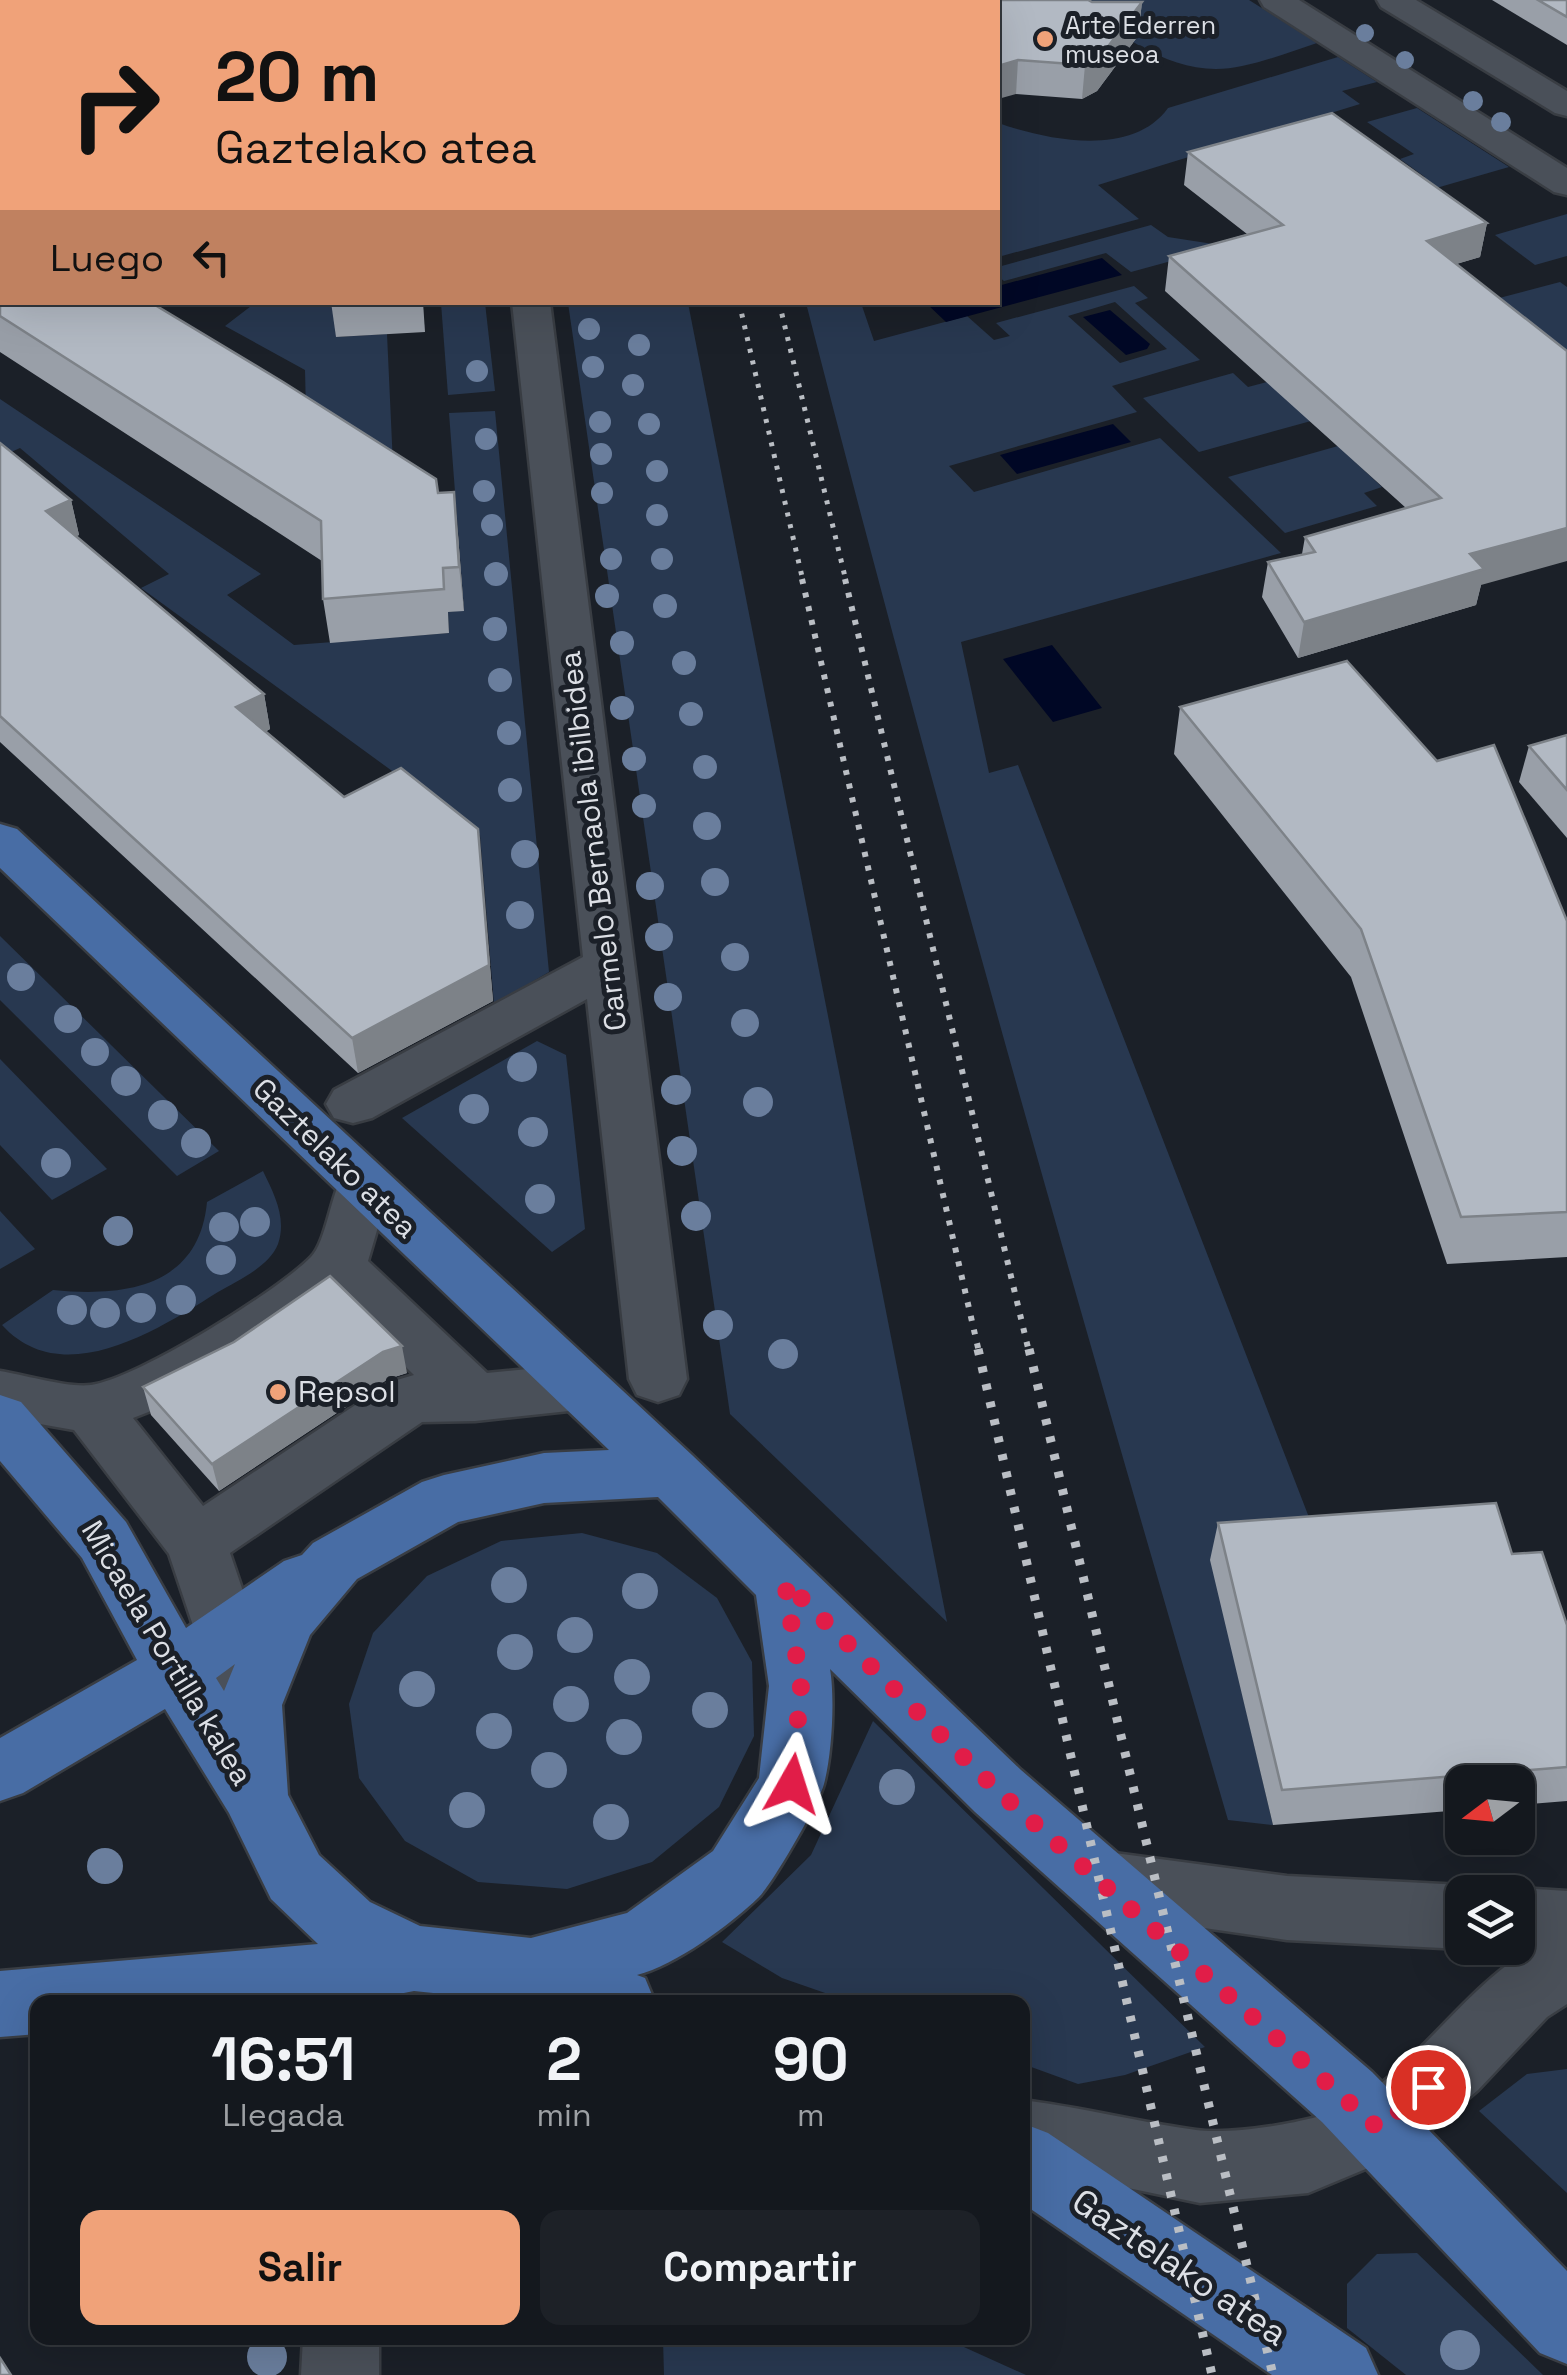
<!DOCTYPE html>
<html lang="es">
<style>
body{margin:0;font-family:"Space Grotesk",sans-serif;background:#1d2127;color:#f1f3f6;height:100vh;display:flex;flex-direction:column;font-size:38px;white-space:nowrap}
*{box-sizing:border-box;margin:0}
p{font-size:32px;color:#9da0a4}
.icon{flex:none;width:55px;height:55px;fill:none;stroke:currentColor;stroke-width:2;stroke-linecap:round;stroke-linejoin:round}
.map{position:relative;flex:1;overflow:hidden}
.drawer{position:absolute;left:30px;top:1995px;width:1000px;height:350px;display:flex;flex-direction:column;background:#14181e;border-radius:20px;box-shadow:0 10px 40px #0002,0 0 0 2px #33373c}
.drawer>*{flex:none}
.guide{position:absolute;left:0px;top:0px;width:1000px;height:305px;box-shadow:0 10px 40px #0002,0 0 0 2px #33373c;background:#f0a279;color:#111;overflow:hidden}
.needle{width:65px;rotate:254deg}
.tools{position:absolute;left:1445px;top:1765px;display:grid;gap:20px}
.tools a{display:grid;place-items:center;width:90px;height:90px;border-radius:20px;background:#14181e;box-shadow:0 10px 40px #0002,0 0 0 2px #33373c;font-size:50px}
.pin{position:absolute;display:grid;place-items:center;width:85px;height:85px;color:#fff;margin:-42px;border:5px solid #fff;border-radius:50%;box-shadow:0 2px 10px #0007}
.me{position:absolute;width:110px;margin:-55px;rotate:6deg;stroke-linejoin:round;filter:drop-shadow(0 0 8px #0008)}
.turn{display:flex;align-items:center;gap:35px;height:210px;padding:0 50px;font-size:45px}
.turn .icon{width:130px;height:130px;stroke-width:2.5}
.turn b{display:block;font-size:70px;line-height:85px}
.then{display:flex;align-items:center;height:95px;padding:0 50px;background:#0003;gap:20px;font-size:38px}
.eta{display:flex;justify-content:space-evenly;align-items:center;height:170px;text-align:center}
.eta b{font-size:60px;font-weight:700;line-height:70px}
.primary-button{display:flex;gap:20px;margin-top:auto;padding:20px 50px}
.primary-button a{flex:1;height:115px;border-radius:20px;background:#f0a279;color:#111;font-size:40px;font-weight:700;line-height:115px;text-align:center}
.primary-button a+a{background:#1d2127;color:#f1f3f6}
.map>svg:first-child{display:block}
.green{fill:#283850;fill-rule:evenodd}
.water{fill:#000725}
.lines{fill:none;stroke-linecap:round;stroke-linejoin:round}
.minor-casing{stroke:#393d43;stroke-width:5}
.major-casing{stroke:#393d43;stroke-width:5}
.minor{fill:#4a5059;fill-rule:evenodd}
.major{fill:#486da5;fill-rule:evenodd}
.rail-far2{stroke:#babec4;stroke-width:5;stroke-dasharray:4 8;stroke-linecap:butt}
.rail-far1{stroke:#babec4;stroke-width:6;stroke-dasharray:5 9;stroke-linecap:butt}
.rail{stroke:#babec4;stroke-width:9;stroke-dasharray:6 12;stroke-linecap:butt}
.tree{fill:#6a7e9d}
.wall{fill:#999fa8}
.shaded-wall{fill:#7d8288}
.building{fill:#b2b9c3;stroke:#7d8288;stroke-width:2.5}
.route{stroke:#e11d48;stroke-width:18;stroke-dasharray:0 32.4}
.poi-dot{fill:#f0a279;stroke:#1b2028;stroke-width:4}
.labels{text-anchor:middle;stroke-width:10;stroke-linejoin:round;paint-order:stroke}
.far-poi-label{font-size:25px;fill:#dcdfe5;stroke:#1b2028;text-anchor:start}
.street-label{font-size:30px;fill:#dcdfe5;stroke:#1b2028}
.poi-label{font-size:30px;fill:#dcdfe5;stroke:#1b2028;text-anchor:start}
.near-street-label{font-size:35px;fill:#dcdfe5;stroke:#1b2028}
</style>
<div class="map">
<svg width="1567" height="2375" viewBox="0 0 1567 2375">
<rect width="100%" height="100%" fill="#1b2028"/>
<g class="green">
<path d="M1074,0H1249L1317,43C1292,51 1267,61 1242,66C1177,81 1122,36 1074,0Z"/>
<path d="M1338,57L1377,82L1342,91L1360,104L1098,185L1139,219L998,257V123C1047,140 1132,158 1168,108Z"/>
<path d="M1417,108L1509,167L1374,206L1360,196L1425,177L1400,159L1414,154L1367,122Z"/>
<path d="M1567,214V256L1535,265L1495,235Z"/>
<path d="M1151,225L1168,237L1226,246L1131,272L1106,253L1004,281L998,276V267Z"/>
<path d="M1560,282L1567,287V349L1527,361L1484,302Z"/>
<path d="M1134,286L1148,298L1135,303L1200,360L1112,386L1137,412L949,466L974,492L1160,438L1281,553L961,642L989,773L1018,765L1322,1551L1211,1560L1273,1825L1228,1820C1081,1316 936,811 806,303H861L874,341L967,316L994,340L1010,336L996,323ZM1115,302L1167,349L1120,363L1068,316Z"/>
<path d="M335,302L336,337L387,334L393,465L306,411L305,370L225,326L255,303Z"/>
<path d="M441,303H485L495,391L448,395Z"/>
<path d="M568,303H688L947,1622L730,1414Z"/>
<path d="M1233,373L1248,387L1267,382L1311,421L1199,452L1143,398Z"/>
<path d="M0,399L261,574L227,595L294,645L449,633L448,612L464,610L449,413L495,411L549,972L494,1004L480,835L141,588L169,574L20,448L0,457Z"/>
<path d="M1338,446L1382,487L1364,493L1377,506L1285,533L1228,477Z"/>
<path d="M0,936L219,1151L177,1176L0,1000Z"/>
<path d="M537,1041L566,1055L585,1229L552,1252L402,1118Z"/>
<path d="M0,1059L107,1169L52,1200L0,1145Z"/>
<path d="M263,1171C274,1194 287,1218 278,1244C269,1267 237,1281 218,1292C159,1329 63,1392 2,1325L53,1290C123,1297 199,1288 207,1202Z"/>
<path d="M0,1211L35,1249L0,1269Z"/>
<path d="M582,1533L657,1553L717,1598L752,1662L754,1736L719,1807L652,1862L567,1889L478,1882L405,1841L359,1778L349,1704L373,1633L427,1576L501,1541Z"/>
<path d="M873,1721L1205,2047L1125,2075L1078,2084L1023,2064L1022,2002H851L782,1978L722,1942L811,1855Z"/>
<path d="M1567,2069V2193L1479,2111L1527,2074Z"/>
<path d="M1417,2253L1543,2375H1406L1347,2328V2284L1377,2254Z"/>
<path d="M663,2338H944L1026,2375H664Z"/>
</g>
<g class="water">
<path d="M1102,258L1122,275L946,322L926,303L998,302V286Z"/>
<path d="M1110,310L1150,344L1147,349L1126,355L1083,317Z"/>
<path d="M1113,424L1131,442L1017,474L1000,455Z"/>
<path d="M1052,645L1102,708L1053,722L1003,659Z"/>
</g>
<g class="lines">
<g class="minor-casing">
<g id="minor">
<path d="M479,0H511L512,2H480Z"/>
<path d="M1260,0H1299L1567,168V195L1554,192L1264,7Z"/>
<path d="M1377,0H1416L1567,91V116L1555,113L1381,7Z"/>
<path d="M2,120V143L0,144V121Z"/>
<path d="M512,302H550L687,1379L679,1395L658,1402L637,1395L629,1379L587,999L372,1118L353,1123L334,1118L326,1104L334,1090L583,957Z"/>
<path d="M363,1166L382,1172L390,1186L368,1261L487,1373L578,1364L599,1371L607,1387L599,1403L578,1410L475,1421L422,1422L230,1553L272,1677L263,1697L240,1705L217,1697L169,1554L74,1430L0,1417V1371C25,1375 68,1388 91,1385C137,1379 278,1291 311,1257C326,1242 331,1194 344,1172ZM336,1299L414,1375L390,1382L203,1506L133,1418C207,1390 274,1348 336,1299Z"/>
<path d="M1107,1852L1287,1876L1462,1885L1481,1892H1462L1465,1948L1462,1949L1287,1940L1107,1914L1083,1905L1073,1883L1083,1861Z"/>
<path d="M1518,1888L1567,1891V2004L1547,2017L1478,2090L1404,2153L1308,2193L1200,2203L1085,2179L1022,2172V2100C1081,2107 1138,2122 1196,2130C1232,2135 1321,2122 1353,2103C1419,2063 1461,1994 1525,1952L1507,1948H1518V1892H1507Z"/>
<path d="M303,2338H379V2375H301Z"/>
</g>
</g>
<g class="major-casing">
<g id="major">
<path d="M0,824L17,829L692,1455L1021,1770L1372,2072L1567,2271V2364L1540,2353L1322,2122L975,1812L830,1669C835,1698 832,1754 824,1784C819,1803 773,1883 759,1897C730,1925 676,1965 637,1975L645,1978L655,2002H520L414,1991L358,2002H38V2034L0,2037V1971L318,1944L271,1899L229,1813L165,1709L23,1793L0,1801V1738L137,1660L82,1558L0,1461V1395L21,1402L126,1522L186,1628L284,1561L302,1555L313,1543L422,1482L444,1475L544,1453L609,1450L0,868ZM658,1497L756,1595L769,1686L759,1778L713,1851L627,1913L531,1938L420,1926L370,1902L319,1855L288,1795L282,1705L310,1635L357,1579L458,1522L544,1503ZM235,1664L224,1691L216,1678Z"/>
<path d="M1022,2123L1048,2133L1366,2348L1378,2375H1272L1022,2203Z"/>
</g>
</g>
<use href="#minor" class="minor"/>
<use href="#major" class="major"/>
<g class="rail-far2">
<path d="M739,302L803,581"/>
<path d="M779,302L846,581"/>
</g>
<g class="rail-far1">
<path d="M802,579L979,1352"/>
<path d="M845,579L1029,1352"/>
</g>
<g class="rail">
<path d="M978,1349L1212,2375"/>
<path d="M1029,1349L1273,2375"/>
</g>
</g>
<g class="tree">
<circle cx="1365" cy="33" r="9"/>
<circle cx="1405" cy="60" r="9"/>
<circle cx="1473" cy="101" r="10"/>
<circle cx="1501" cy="122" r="10"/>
<circle cx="589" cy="329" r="11"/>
<circle cx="639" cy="345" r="11"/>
<circle cx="593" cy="367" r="11"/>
<circle cx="477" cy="371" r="11"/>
<circle cx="633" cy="385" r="11"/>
<circle cx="600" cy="422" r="11"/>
<circle cx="649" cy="424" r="11"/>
<circle cx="486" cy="439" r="11"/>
<circle cx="601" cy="454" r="11"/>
<circle cx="657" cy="471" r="11"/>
<circle cx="484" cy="491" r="11"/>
<circle cx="602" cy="493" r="11"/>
<circle cx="657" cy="515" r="11"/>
<circle cx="492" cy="525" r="11"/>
<circle cx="611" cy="559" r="11"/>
<circle cx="662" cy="559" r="11"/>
<circle cx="496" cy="574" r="12"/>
<circle cx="607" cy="596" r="12"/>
<circle cx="665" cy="606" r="12"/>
<circle cx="495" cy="629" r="12"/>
<circle cx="622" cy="643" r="12"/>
<circle cx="684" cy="663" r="12"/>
<circle cx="500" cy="680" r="12"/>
<circle cx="622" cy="708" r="12"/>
<circle cx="691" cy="714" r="12"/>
<circle cx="509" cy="733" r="12"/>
<circle cx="634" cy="759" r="12"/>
<circle cx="705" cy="767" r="12"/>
<circle cx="510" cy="790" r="12"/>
<circle cx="644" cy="806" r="12"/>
<circle cx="707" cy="826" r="14"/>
<circle cx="525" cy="854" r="14"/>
<circle cx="715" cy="882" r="14"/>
<circle cx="650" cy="886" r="14"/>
<circle cx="520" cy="915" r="14"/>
<circle cx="659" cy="937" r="14"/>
<circle cx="735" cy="957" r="14"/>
<circle cx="21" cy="977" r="14"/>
<circle cx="668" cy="997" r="14"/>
<circle cx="68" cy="1019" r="14"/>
<circle cx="745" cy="1023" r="14"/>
<circle cx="95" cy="1052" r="14"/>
<circle cx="522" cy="1067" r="15"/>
<circle cx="126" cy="1081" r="15"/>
<circle cx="676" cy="1090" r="15"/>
<circle cx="758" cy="1102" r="15"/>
<circle cx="474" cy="1109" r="15"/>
<circle cx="163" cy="1115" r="15"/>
<circle cx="533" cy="1132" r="15"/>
<circle cx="196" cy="1143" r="15"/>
<circle cx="682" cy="1151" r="15"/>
<circle cx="56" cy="1163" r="15"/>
<circle cx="540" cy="1199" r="15"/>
<circle cx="696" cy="1216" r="15"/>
<circle cx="255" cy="1222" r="15"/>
<circle cx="224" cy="1227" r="15"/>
<circle cx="118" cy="1231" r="15"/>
<circle cx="221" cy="1260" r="15"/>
<circle cx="181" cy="1300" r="15"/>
<circle cx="141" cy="1308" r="15"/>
<circle cx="72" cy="1310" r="15"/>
<circle cx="105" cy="1313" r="15"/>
<circle cx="718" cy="1325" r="15"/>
<circle cx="783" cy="1354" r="15"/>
<circle cx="509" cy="1585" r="18"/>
<circle cx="640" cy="1591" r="18"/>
<circle cx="575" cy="1635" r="18"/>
<circle cx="515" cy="1652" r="18"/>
<circle cx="632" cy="1677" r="18"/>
<circle cx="417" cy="1689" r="18"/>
<circle cx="571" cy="1704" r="18"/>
<circle cx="710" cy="1710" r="18"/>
<circle cx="494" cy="1731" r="18"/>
<circle cx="624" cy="1737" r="18"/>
<circle cx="549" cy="1770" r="18"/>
<circle cx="897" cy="1787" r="18"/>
<circle cx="467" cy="1810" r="18"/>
<circle cx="611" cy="1822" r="18"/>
<circle cx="105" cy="1866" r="18"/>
<circle cx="1460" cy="2350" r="20"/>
<circle cx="267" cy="2357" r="20"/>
</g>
<g class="wall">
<rect x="191" y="0" width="210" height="2"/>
<path d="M1492,0H1567V45Z"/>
<path d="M998,2H1142L1138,36L1097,91L1082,99L1016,94Z"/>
<path d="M1188,152L1487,223L1480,257L1456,264L1481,585L1476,605L1298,658L1262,597L1268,562L1302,554L1305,537L1406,508L1165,291L1169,256L1247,234L1184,185Z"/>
<path d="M0,213L438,493L458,535L464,611L448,612L449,633L330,643L323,599L322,561L0,352Z"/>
<path d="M331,302H423L425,332L336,337Z"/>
<path d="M0,443L71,500L79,535L76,536L264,694L270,729L265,732L344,797L478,829L493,1001L358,1073L0,742Z"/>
<path d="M1180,707L1567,921V1257L1447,1264L1351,977L1174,754Z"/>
<path d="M1567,735V838L1519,782L1529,746Z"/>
<path d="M407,1373L388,1379L219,1491L151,1415L143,1387Z"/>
<path d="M1218,1523L1512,1554L1567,1625V1801L1518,1805V1782H1462V1810L1273,1825L1210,1560Z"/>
</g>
<g class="shaded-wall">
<path d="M0,0H38L36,2H2V32L0,35Z"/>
<path d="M1142,2L1138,36L1097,91L1082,99L1085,65Z"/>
<path d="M1018,60L1016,94L998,99V66Z"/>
<path d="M1487,223L1480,257L1420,275L1427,241Z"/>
<path d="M454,492L458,535L464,611L459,567Z"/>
<path d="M71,500L79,535L54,546L46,511Z"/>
<path d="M1567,528V561L1481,585L1476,605L1298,658L1304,622L1470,554Z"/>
<path d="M264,694L270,729L243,743L236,707Z"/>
<path d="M478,829L493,1001L358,1073L352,1038Z"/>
<path d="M402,1346L407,1373L388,1379L219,1491L212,1464L383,1352Z"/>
</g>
<g class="building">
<path d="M197,0H393L394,2H199Z"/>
<path d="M799,0H1088L1092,2H1142L1100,57L1085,65L1018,60L998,66V2H793Z"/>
<path d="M1538,0H1567V17Z"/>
<path d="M1332,113L1487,223L1427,241L1567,351V528L1470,554L1484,569L1304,622L1268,562L1315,552L1305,537L1441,498L1169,256L1283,225L1188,152Z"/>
<path d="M0,213L2,214V302H150L283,382L436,479L438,493L454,492L459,567L443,568L444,589L323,599L321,521L0,316Z"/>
<path d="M0,443L71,500L46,511L264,694L236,707L344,797L401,768L478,829L489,965L352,1038L0,716Z"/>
<path d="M1347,661L1437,761L1494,745L1567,921V1212L1461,1217L1361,929L1180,707Z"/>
<path d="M1567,735V790L1529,746Z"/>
<path d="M330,1276L402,1346L383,1352L212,1464L143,1387L234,1342Z"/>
<path d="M1496,1503L1512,1554L1542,1552L1567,1625V1767L1282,1790L1218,1523Z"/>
<path d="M0,2358L11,2375H0Z"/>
</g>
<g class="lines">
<path class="route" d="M792,1784L801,1686L785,1582L998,1791L1378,2128L1428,2087"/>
</g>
<g class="poi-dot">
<circle cx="1045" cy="39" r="10"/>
<circle cx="278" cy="1392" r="10"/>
</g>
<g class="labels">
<g class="far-poi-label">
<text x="1065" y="34">Arte Ederren<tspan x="1065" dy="29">museoa</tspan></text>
</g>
<g class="street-label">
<text transform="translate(593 841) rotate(-97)" y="10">Carmelo Bernaola ibilbidea</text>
<text transform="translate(335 1158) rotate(44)" y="10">Gaztelako atea</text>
<text transform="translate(167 1653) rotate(59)" y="10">Micaela Portilla kalea</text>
</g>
<g class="poi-label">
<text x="298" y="1402">Repsol</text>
</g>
<g class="near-street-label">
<text transform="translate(1180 2267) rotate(34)" y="12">Gaztelako atea</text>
</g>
</g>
</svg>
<div class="tools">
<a><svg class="needle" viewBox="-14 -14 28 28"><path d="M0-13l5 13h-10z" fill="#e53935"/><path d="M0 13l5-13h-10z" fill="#9da0a4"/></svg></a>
<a><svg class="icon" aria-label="layers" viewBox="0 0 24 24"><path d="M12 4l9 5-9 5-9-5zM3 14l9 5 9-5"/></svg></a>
</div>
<div class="pin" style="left:1428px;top:2087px;background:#d93025"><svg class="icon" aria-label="arrive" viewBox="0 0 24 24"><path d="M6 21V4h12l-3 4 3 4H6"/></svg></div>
<svg class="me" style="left:792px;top:1784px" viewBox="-20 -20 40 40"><path d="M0-17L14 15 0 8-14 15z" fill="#e11d48" stroke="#fff" stroke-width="4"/></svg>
<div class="guide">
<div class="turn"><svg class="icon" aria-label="right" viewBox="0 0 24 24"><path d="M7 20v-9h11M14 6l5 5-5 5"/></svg><div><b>20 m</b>Gaztelako atea</div></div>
<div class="then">Luego<svg class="icon" aria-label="left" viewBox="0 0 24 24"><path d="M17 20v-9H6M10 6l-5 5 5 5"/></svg></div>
</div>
<section class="drawer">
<div class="eta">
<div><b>16:51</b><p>Llegada</p></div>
<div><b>2</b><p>min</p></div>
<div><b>90</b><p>m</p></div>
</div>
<div class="primary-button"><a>Salir</a><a>Compartir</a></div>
</section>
</div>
